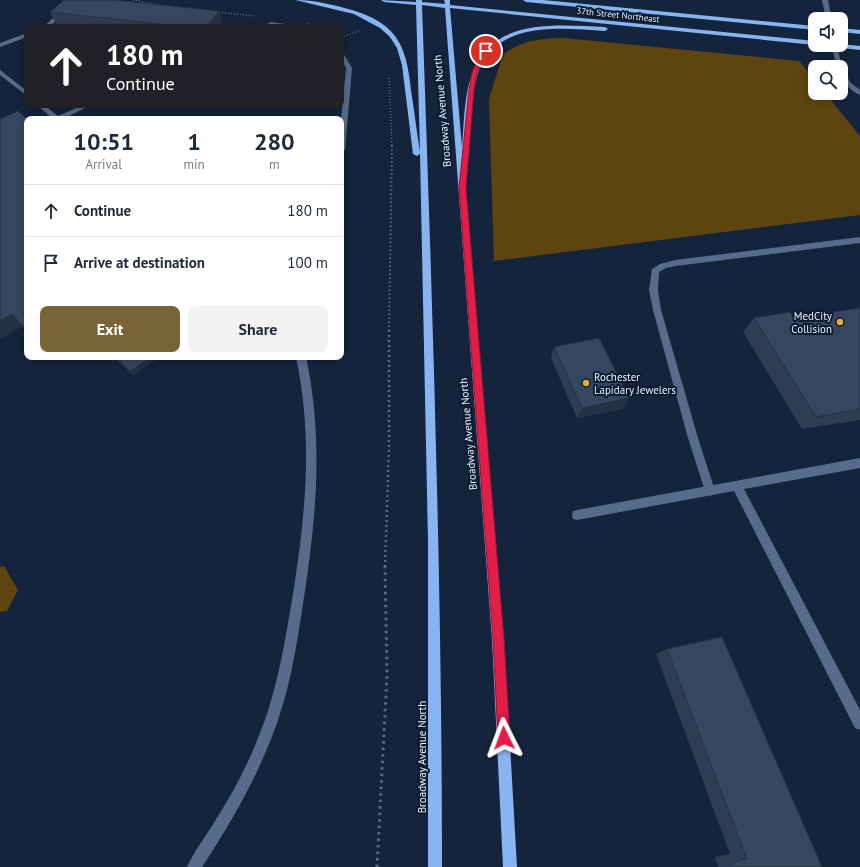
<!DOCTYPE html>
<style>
body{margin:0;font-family:"PT Sans",sans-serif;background:#f2f2f3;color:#1f2937;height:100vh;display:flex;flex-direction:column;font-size:15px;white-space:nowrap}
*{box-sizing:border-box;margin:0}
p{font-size:13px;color:#747a83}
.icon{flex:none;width:22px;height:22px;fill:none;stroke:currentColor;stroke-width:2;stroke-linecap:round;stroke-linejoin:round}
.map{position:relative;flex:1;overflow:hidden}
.drawer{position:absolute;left:24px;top:116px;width:320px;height:244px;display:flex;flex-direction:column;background:#fff;border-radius:8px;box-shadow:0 2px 10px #0003}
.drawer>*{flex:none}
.top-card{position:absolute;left:24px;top:24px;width:320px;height:84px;border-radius:8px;box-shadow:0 2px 10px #0003;background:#202124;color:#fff;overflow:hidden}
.tools{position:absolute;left:808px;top:12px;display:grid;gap:8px}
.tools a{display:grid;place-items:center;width:40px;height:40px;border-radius:8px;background:#fff;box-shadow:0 2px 10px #0003;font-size:20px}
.pin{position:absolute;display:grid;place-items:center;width:34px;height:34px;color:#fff;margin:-17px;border:2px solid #fff;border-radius:50%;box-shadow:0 1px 4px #0007}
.me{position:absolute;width:44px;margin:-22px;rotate:357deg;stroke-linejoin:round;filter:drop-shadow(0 0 3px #0008)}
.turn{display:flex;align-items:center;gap:14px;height:84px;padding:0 16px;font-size:18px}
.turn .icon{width:52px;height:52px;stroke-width:2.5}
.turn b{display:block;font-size:28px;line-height:34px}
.eta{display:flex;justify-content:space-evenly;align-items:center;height:68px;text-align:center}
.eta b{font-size:24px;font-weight:800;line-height:28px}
.primary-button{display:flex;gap:8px;margin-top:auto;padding:8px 16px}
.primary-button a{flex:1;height:46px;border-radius:8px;background:#796437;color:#fff;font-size:16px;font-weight:800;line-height:46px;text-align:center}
.primary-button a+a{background:#f2f2f3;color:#1f2937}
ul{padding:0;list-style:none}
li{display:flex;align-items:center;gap:12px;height:52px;padding:0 16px;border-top:1px solid #e0e1e3}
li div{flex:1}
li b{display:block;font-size:15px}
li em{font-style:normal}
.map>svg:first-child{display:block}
.green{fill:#5e4510}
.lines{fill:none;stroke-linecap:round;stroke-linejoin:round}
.path-far3{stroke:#5d6b7f;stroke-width:1.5;stroke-dasharray:1 2;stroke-linecap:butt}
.path-far2{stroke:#5d6b7f;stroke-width:2;stroke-dasharray:1.5 2.5;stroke-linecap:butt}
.path-far1{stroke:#5d6b7f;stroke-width:2.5;stroke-dasharray:2 3;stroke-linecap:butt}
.path{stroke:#5d6b7f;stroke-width:3;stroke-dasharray:2.5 4;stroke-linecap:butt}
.service{fill:#576c8a;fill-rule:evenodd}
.minor{fill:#576c8a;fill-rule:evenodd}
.primary{fill:#89b4f2;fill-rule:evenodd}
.wall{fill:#2e3d53}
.shaded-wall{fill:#253243}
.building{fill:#354760;stroke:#253243}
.route{fill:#e11d48;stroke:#92132f}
.poi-dot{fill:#e6ad36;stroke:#0b1b31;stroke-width:1.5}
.labels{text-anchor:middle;stroke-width:4;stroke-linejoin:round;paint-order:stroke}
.far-street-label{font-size:9px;fill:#e9f2ff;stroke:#0b1b31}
.street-label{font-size:11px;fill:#e9f2ff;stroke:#0b1b31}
.poi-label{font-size:11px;fill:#e9f2ff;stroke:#0b1b31;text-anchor:end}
</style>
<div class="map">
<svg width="860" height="867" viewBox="0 0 860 867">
<rect width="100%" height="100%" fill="#14243c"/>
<g class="green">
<path d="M563,38L799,61L815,80V93H825L860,136V215L494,261L489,99L503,54C525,40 537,39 563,38Z"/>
<path d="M4,566L18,590L7,611L0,612V567Z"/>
</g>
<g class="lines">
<g class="path-far3">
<path d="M133,0L160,5"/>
<path d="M216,12L255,16"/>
<path d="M307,23L320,27"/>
<path d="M341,37L359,31"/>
<path d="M389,78L392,146"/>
</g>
<path class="path-far2" d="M389,331L392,145"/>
<path class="path-far1" d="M385,567L389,446V330"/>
<path class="path" d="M377,867L387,675L385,566"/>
<g class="service">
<path d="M61,11L66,12L49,27H43Z"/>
<path d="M271,22L293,25L296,27H261Z"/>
<path d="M27,33V37L0,47V43Z"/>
<path d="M341,52L343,53L352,68L345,150L341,152V119L346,68L341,59Z"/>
<path d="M0,70L27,91V96L0,75Z"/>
<path d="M37,105H44L58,116L83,105H91L63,119H53Z"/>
<path d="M860,237V243L675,266L666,268L659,272L658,290L661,310L698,438L715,491L714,494L710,496L706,494L688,438L653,310L649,290L652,269L660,264L675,260Z"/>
<path d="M296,357H306C324,441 316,520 303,604C296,650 289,695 271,739C253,785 229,826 202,867H187C194,851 206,836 215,821C231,796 245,770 256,743C275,699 283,653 291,606C305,521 314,442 296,357Z"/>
</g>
<g class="minor">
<path d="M822,0H828L832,19H826Z"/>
<path d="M831,45H837L842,68L837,67Z"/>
<path d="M841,70L843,71L851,83L860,90V95C850,91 841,81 841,70Z"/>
<path d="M860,458V468L744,489L860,710V730L855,728L734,491L577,520L573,519L572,515L573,511L577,510Z"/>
</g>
<g class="primary">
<path d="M295,0C315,0 334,5 352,10C402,25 407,51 412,97C415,116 417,134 420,152L416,5L384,2L381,0L416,2V0H422V2L445,4L444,0H450V5L815,41V45L450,8L462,147C464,123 464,96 472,74C492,17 557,25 605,27L608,29L605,31C560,28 497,20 478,73C469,100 470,130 469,158L463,160L504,639L517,867H503L492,639L445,8L422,5C432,293 442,580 442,867H428V542L420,154L417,156L413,154L402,65L397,48L390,37L380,28L354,14Z"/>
<path d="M523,0H543L815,26V30L526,2Z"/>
<path d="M841,28L860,30V34L841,32Z"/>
<path d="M841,44L860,46V50L832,47L829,45Z"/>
</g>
</g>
<g class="wall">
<path d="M50,12L222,23L219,27H74L56,25Z"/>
<path d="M860,308V420L802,429L743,332L754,318H793Z"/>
<path d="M554,347L623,409L577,418L551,358Z"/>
<path d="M114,357H159L133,375Z"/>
<path d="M667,649L822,867H718L715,857L730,854L656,654Z"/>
</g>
<g class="shaded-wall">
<path d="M219,11L222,23L219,27H206Z"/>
<path d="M12,314L23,326L0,339V321Z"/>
<path d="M151,357H159L133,375L130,371Z"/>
<path d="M629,398L623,409L577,418L582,408Z"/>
</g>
<g class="building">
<path d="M64,0H114L219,11L206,27H187L50,12Z"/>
<path d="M18,111L27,119V331L12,314L0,321V119Z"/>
<path d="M860,308V409L816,417L754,318L790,312L793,318Z"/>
<path d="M599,338L629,398L582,408L554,347Z"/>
<path d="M115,357H151L130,371Z"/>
<path d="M722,637L822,867H733L731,863L747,859L667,649Z"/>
</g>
<path class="route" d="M484,50L489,51L483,60L477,73L474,90L466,188L504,639L510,738L508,742L504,744L500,742L498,738L493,639L459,188L469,90L472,73L477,60Z"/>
<g class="poi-dot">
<circle cx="840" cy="322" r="4"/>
<circle cx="586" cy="383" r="4"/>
</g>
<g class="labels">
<g class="far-street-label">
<text transform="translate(618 15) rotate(6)" y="3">37th Street Northeast</text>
</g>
<g class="street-label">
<text transform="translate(442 111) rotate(-95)" y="4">Broadway Avenue North</text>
<text transform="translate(468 434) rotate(-95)" y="4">Broadway Avenue North</text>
<text transform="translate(422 757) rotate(-90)" y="4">Broadway Avenue North</text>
</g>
<g class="poi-label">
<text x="832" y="320">MedCity<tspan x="832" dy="13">Collision</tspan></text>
<text x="594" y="381" text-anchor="start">Rochester<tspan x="594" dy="13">Lapidary Jewelers</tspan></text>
</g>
</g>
</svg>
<div class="tools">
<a><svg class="icon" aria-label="sound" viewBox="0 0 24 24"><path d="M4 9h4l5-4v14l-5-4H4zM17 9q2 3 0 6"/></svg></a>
<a><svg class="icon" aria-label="search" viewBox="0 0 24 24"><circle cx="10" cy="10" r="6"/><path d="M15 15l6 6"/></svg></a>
</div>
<div class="pin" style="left:486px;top:51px;background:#d93025"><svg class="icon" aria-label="arrive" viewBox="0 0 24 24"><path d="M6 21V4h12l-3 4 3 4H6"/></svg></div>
<svg class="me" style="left:504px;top:738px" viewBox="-20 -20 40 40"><path d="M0-17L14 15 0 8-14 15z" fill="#e11d48" stroke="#fff" stroke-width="4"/></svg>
<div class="top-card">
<div class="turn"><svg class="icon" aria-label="ahead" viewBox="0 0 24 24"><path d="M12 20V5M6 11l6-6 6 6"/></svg><div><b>180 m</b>Continue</div></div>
</div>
<section class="drawer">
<div class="eta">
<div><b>10:51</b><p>Arrival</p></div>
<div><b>1</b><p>min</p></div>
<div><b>280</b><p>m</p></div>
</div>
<ul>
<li><svg class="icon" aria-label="ahead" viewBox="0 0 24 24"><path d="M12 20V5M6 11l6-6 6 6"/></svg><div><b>Continue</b></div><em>180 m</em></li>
<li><svg class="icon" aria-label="arrive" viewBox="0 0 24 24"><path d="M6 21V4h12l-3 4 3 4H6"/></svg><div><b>Arrive at destination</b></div><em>100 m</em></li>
</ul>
<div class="primary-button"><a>Exit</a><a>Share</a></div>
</section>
</div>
